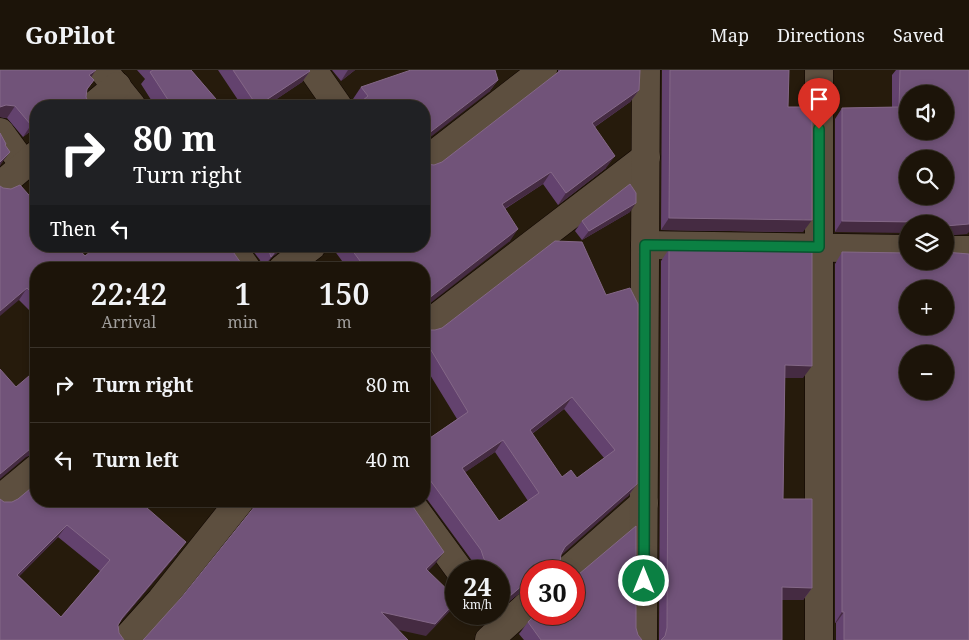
<!DOCTYPE html>
<meta charset="utf-8">
<style>
body{margin:0;font-family:"Noto Serif",serif;background:#251d12;color:#f1f3f6;height:100vh;display:flex;flex-direction:column;font-size:19px;white-space:nowrap}
*{box-sizing:border-box;margin:0}
p{font-size:16px;color:#a09e9c}
.icon{flex:none;width:28px;height:28px;fill:none;stroke:currentColor;stroke-width:2;stroke-linecap:round;stroke-linejoin:round}
.map{position:relative;flex:1;overflow:hidden}
.sheet{position:absolute;left:30px;top:192px;width:400px;height:245px;display:flex;flex-direction:column;background:#1c1409;border-radius:20px;box-shadow:0 2px 8px #0003,0 0 0 1px #3a332a}
.sheet>*{flex:none}
.guide{position:absolute;left:30px;top:30px;width:400px;height:152px;border-radius:20px;box-shadow:0 2px 8px #0003,0 0 0 1px #3a332a;background:#202124;color:#fff;overflow:hidden}
.controls{position:absolute;left:899px;top:15px;display:grid;gap:10px}
.controls a{display:grid;place-items:center;width:55px;height:55px;border-radius:50%;background:#1c1409;box-shadow:0 2px 8px #0003,0 0 0 1px #3a332a;font-size:25px}
.speed{position:absolute;left:445px;top:490px;display:flex;gap:10px;font-size:25px;font-weight:700;text-align:center}
.speed>*{display:grid;place-content:center;width:65px;height:65px;border-radius:50%;background:#1c1409;box-shadow:0 2px 8px #0003,0 0 0 1px #3a332a;line-height:1}
.speed small{font-size:12px;font-weight:400}
.speed .limit{border:8px solid #d22;background:#fff;color:#111}
.pin{position:absolute;display:grid;place-items:center;width:42px;height:42px;color:#fff;margin:-51px -21px;border-radius:50% 50% 50% 0;rotate:-45deg;box-shadow:0 0 5px #0007}
.pin .icon{rotate:45deg}
.me{position:absolute;width:55px;margin:-28px;rotate:0deg;stroke-linejoin:round;filter:drop-shadow(0 0 4px #0008)}
.turn{display:flex;align-items:center;gap:18px;height:105px;padding:0 20px;font-size:22px}
.turn .icon{width:65px;height:65px;stroke-width:2.5}
.turn b{display:block;font-size:35px;line-height:42px}
.then{display:flex;align-items:center;height:48px;padding:0 20px;background:#0003;gap:10px;font-size:19px}
.eta{display:flex;justify-content:space-evenly;align-items:center;height:85px;text-align:center}
.eta b{font-size:30px;font-weight:600;line-height:35px}
ul{padding:0;list-style:none}
li{display:flex;align-items:center;gap:15px;height:75px;padding:0 20px;border-top:1px solid #3a332a}
li div{flex:1}
li b{display:block;font-size:19px}
li em{font-style:normal}
header{display:flex;align-items:center;gap:30px;box-sizing:border-box;height:70px;padding:0 25px;background:#1c1409;border-bottom:1px solid #3a332a}
header strong{font-size:24px}
nav{display:flex;gap:28px;margin-inline-start:auto;font-size:18px}
.map>svg:first-child{display:block}
.lines{fill:none;stroke-linecap:round;stroke-linejoin:round}
.minor-casing{stroke:#0f0500;stroke-width:29}
.minor{stroke:#5d4f3f;stroke-width:28}
.wall{fill:#63426e;fill-rule:evenodd}
.shaded-wall{fill:#452b42}
.building{fill:#715379;stroke:#846887;fill-rule:evenodd}
.route-casing{stroke:#07532c;stroke-width:12}
.route{stroke:#0b8043;stroke-width:9}
</style>
<header>
<strong>GoPilot</strong>
<nav><a>Map</a><a>Directions</a><a>Saved</a></nav>
</header>
<div class="map">
<svg width="969" height="570" viewBox="0 0 969 570">
<rect width="100%" height="100%" fill="#261b0c"/>
<g class="lines">
<g class="minor-casing">
<g id="minor">
<path d="M103,0L132,36"/>
<path d="M313,0L338,36"/>
<path d="M93,36L117,16"/>
<path d="M0,62L24,95"/>
<path d="M424,92L543,0"/>
<path d="M0,116L36,85"/>
<path d="M645,175L908,179"/>
<path d="M231,176L247,199"/>
<path d="M945,180H969"/>
<path d="M282,199L312,176"/>
<path d="M424,257L646,87"/>
<path d="M0,429L36,399"/>
<path d="M409,431L460,501"/>
<path d="M567,501L644,433"/>
<path d="M125,570L161,530L240,431"/>
<path d="M489,570L531,532"/>
<path d="M643,570L646,0"/>
<path d="M819,570V0"/>
</g>
</g>
<use href="#minor" class="minor"/>
</g>
<g class="wall">
<path d="M0,0L91,7L94,10L87,20L86,27L89,34L36,36V65L32,60L23,67L7,48L0,47Z"/>
<path d="M137,0H191L222,36H155L141,14L145,9Z"/>
<path d="M218,0H309L310,1L302,12L266,36H242Z"/>
<path d="M332,0H355L341,11Z"/>
<path d="M558,0H640L639,20L630,32L595,57L606,98L558,135L543,114L505,139L510,171L424,199H348L331,176H424L426,94L434,95L442,92L558,3Z"/>
<path d="M662,0H789L788,37L803,162L661,160Z"/>
<path d="M896,0H969L967,164L945,154H908L835,162V49L842,38L892,37V5Z"/>
<path d="M498,10L489,22L357,35L353,29L361,17Z"/>
<path d="M0,116L85,186L229,176L36,199V247L19,230Z"/>
<path d="M630,142L582,170L575,161L582,151Z"/>
<path d="M555,171L637,414L628,426L531,501V517H527L501,538L499,534V501H476L473,492L424,425V372L457,349L424,295V257L427,260H435L442,258ZM564,339L604,388L577,408L562,407L532,364ZM495,382L528,431L499,451L465,402Z"/>
<path d="M249,176H286L272,187L262,199L260,190Z"/>
<path d="M669,179L803,308H785L783,429L812,518L803,530H782V570H659L661,191Z"/>
<path d="M842,182L969,570H836V553H835V194Z"/>
<path d="M18,429L177,484L119,553L0,570L4,432H12ZM58,467L100,501L61,547L19,506Z"/>
<path d="M528,552L636,558L638,565L642,570H524L519,564Z"/>
</g>
<g class="shaded-wall">
<path d="M96,0L88,12L89,5Z"/>
<path d="M348,0H355L341,11Z"/>
<path d="M310,1L302,12L266,36H258Z"/>
<path d="M498,10L489,22L424,72V67Z"/>
<path d="M639,20L630,32L583,65L592,53Z"/>
<path d="M6,35L15,36L7,48L0,47V37Z"/>
<path d="M36,51V53L32,60L23,67L31,55Z"/>
<path d="M10,82L1,94L0,96V92Z"/>
<path d="M615,86L606,98L558,135L566,123Z"/>
<path d="M551,102L543,114L493,146L502,134Z"/>
<path d="M636,133L630,142L582,170L589,161Z"/>
<path d="M669,148L812,150L803,162L661,160Z"/>
<path d="M842,151L916,152L921,154H908V163L835,162Z"/>
<path d="M969,154V162L967,164L945,166V156Z"/>
<path d="M518,159L510,171L424,238V232Z"/>
<path d="M280,176H286L272,187L262,199Z"/>
<path d="M27,218L19,230L0,246V241Z"/>
<path d="M431,280L424,290V285Z"/>
<path d="M785,295L812,296L803,308H777Z"/>
<path d="M572,327L564,339L521,372L530,360Z"/>
<path d="M503,370L495,382L454,410L462,398Z"/>
<path d="M36,374V382L34,384L26,387L0,409V404Z"/>
<path d="M637,414L628,426L557,489L565,477Z"/>
<path d="M67,455L58,467L9,517L17,505Z"/>
<path d="M186,472L177,484L113,560L122,548Z"/>
<path d="M444,482L435,494L418,511L426,499Z"/>
<path d="M531,508V517H527L501,538L510,526Z"/>
<path d="M782,517L812,518L803,530H774Z"/>
<path d="M456,531L450,541L426,566L372,554L381,542Z"/>
<path d="M842,542H844L836,553H835Z"/>
</g>
<g class="building">
<path d="M0,0H96L89,5L94,10L87,19L86,27L89,34L93,36H36V51L31,55L15,36L6,35L0,37Z"/>
<path d="M153,0H191L222,36H172L150,2Z"/>
<path d="M233,0H309L310,1L257,36Z"/>
<path d="M411,0H495L498,10L424,67V36H356L368,26L361,17Z"/>
<path d="M561,0H640L639,20L592,53L615,86L566,123L551,102L502,134L518,159L424,232V199H366L349,176H424V92L426,94L434,95L442,92Z"/>
<path d="M670,0H789L788,37H812V150L669,148Z"/>
<path d="M900,0H969V154L945,156V154H921L916,152L842,151V38L899,37ZM908,24H945V61H908ZM908,89H945V126H908Z"/>
<path d="M115,33L119,36H109Z"/>
<path d="M0,63L6,74L5,75L10,82L0,92Z"/>
<path d="M630,114L636,123V133L589,161L582,151Z"/>
<path d="M20,115L36,133V176H76L85,186L97,176H229L243,196L246,199H36V227L27,218L0,241V116L3,118L11,119Z"/>
<path d="M555,171L582,172L606,225L630,218L638,234L637,414L565,477L561,484L560,492L563,499L567,501H531V508L510,526L499,510V501H493L484,489L481,480L430,410L424,405V372L468,342L431,280L424,285V257L427,260H435L442,258ZM572,327L615,380L577,408L571,400L562,407L530,360ZM503,370L539,423L499,451L462,398Z"/>
<path d="M267,176H280L271,187L268,178Z"/>
<path d="M669,179L812,181V296L785,295L783,429H812V518L782,517V570H661L665,566L667,558Z"/>
<path d="M842,182L908,183V191H945V182L969,184V570H844V542H842ZM908,219H945V256H908ZM908,284H945V321H908Z"/>
<path d="M0,299L16,317L36,300V374L0,404Z"/>
<path d="M36,414V431H139L186,472L122,548L118,555L119,563L124,570H0V429L4,432H12L18,429ZM67,455L110,490L61,547L17,505Z"/>
<path d="M259,431H409L444,482L426,499L456,528V531L435,554L381,542L408,570H143L145,568L181,528Z"/>
<path d="M636,456V558L638,565L642,570H541L528,552L536,544H574V504H579Z"/>
</g>
<g class="lines">
<g class="route-casing">
<path id="route" d="M644,511L645,175L819,177V59"/>
</g>
<use href="#route" class="route"/>
</g>
</svg>
<div class="controls">
<a><svg class="icon" aria-label="sound" viewBox="0 0 24 24"><path d="M4 9h4l5-4v14l-5-4H4zM17 9q2 3 0 6"/></svg></a>
<a><svg class="icon" aria-label="search" viewBox="0 0 24 24"><circle cx="10" cy="10" r="6"/><path d="M15 15l6 6"/></svg></a>
<a><svg class="icon" aria-label="layers" viewBox="0 0 24 24"><path d="M12 4l9 5-9 5-9-5zM3 14l9 5 9-5"/></svg></a>
<a>+</a>
<a>−</a>
</div>
<div class="speed"><div>24<small>km/h</small></div><div class="limit">30</div></div>
<div class="pin" style="left:819px;top:59px;background:#d93025"><svg class="icon" aria-label="arrive" viewBox="0 0 24 24"><path d="M6 21V4h12l-3 4 3 4H6"/></svg></div>
<svg class="me" style="left:644px;top:511px" viewBox="-20 -20 40 40"><circle r="17" fill="#0b8043" stroke="#fff" stroke-width="3"/><path d="M0-11L8 9 0 5-8 9z" fill="#fff"/></svg>
<div class="guide">
<div class="turn"><svg class="icon" aria-label="right" viewBox="0 0 24 24"><path d="M7 20v-9h11M14 6l5 5-5 5"/></svg><div><b>80 m</b>Turn right</div></div>
<div class="then">Then<svg class="icon" aria-label="left" viewBox="0 0 24 24"><path d="M17 20v-9H6M10 6l-5 5 5 5"/></svg></div>
</div>
<section class="sheet">
<div class="eta">
<div><b>22:42</b><p>Arrival</p></div>
<div><b>1</b><p>min</p></div>
<div><b>150</b><p>m</p></div>
</div>
<ul>
<li><svg class="icon" aria-label="right" viewBox="0 0 24 24"><path d="M7 20v-9h11M14 6l5 5-5 5"/></svg><div><b>Turn right</b></div><em>80 m</em></li>
<li><svg class="icon" aria-label="left" viewBox="0 0 24 24"><path d="M17 20v-9H6M10 6l-5 5 5 5"/></svg><div><b>Turn left</b></div><em>40 m</em></li>
</ul>
</section>
</div>
